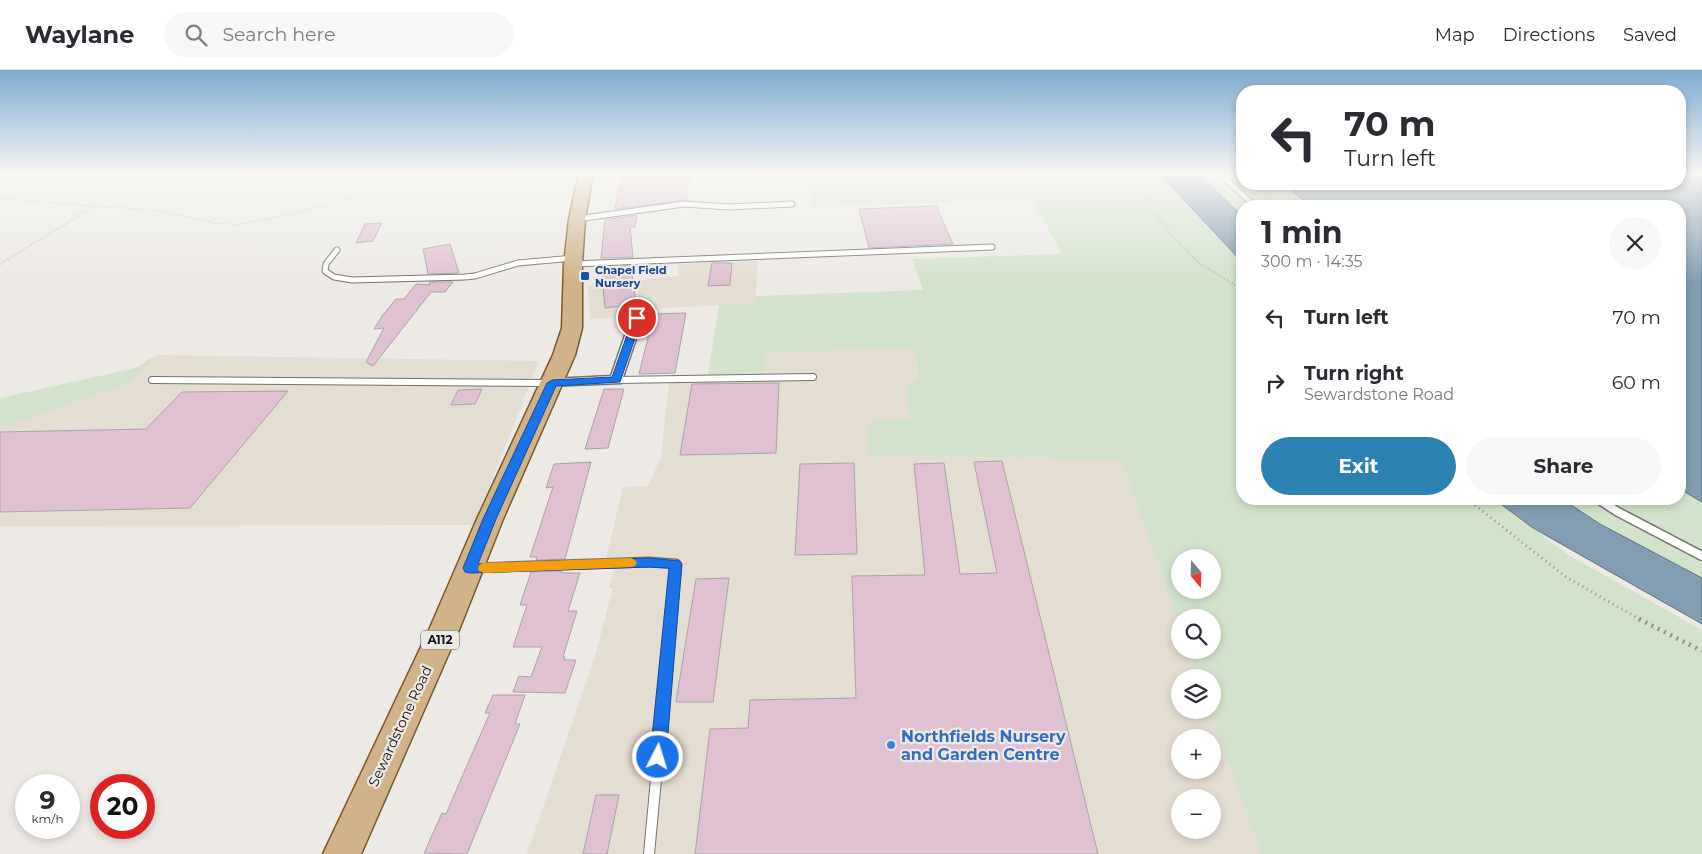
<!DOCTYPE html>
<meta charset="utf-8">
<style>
body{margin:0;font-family:Montserrat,sans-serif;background:#f7f7f7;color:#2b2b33;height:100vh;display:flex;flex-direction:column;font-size:19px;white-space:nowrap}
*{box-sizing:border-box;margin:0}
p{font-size:16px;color:#7c7c81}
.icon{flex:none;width:28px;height:28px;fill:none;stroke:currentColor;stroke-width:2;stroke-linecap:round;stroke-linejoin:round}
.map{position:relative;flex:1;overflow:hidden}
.side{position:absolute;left:1236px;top:130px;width:450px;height:305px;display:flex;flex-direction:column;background:#fff;border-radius:20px;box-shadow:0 2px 8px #0003}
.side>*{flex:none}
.hud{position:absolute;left:1236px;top:15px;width:450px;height:105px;border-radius:20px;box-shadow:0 2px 8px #0003;background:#fff;color:#2b2b33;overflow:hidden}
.needle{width:32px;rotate:161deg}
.fabs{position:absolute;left:1171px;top:479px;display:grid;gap:10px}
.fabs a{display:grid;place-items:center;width:50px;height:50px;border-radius:50%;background:#fff;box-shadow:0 2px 8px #0003;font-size:25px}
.speed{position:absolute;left:15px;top:704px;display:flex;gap:10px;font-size:25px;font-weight:700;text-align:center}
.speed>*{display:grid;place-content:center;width:65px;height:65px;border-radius:50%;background:#fff;box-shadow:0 2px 8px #0003;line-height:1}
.speed small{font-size:12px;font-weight:400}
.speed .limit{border:8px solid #d22;background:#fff;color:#111}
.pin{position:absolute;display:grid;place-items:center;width:42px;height:42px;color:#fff;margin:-21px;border:2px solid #fff;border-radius:50%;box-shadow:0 1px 5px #0007}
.me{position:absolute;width:55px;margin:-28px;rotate:5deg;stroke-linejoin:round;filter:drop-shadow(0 0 4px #0008)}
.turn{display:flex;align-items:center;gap:18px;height:105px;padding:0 25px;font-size:22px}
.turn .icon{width:65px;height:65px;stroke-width:2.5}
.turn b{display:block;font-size:35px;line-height:42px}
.round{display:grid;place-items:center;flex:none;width:52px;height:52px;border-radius:26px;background:#f7f7f7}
.overview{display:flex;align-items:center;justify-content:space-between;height:85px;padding:0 25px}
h1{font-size:30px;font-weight:700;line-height:38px}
.primary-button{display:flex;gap:10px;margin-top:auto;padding:10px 25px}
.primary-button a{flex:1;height:58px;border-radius:30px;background:#2b81b1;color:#fff;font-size:20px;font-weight:700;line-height:58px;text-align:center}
.primary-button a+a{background:#f7f7f7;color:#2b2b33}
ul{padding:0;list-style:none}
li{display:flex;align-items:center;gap:15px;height:65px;padding:0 25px}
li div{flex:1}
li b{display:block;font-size:19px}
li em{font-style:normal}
header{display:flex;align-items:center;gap:30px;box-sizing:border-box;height:70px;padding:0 25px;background:#fff;border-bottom:1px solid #e1e1e2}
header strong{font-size:24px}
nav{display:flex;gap:28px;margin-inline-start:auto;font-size:18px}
.search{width:350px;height:45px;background:#f7f7f7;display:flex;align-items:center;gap:12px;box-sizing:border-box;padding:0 18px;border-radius:28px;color:#7c7c81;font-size:19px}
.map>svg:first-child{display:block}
.built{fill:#e4ddd1;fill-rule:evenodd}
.green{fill:#d3e3cb;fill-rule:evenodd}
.water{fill:#839eb2;stroke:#617481}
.building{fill:#e0c1d2;stroke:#aaa4a7}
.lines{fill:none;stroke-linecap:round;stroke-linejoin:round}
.lane-far3-casing{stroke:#75726d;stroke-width:7}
.lane-far2-casing{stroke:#75726d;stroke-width:8}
.lane-far1-casing{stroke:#75726d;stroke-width:11}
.lane-casing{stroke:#75726d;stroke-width:12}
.street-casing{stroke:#75726d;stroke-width:3}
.primary-casing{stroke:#7a5a2b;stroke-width:3}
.path-far3{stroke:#918f8b;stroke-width:2;stroke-dasharray:0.5 2.5;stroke-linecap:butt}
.path-far2{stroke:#918f8b;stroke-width:2.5;stroke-dasharray:1 3;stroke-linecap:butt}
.path-far1{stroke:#918f8b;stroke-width:3;stroke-dasharray:1 4;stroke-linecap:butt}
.path{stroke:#918f8b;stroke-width:4.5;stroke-dasharray:2 5;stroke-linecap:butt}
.lane-far3{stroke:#fff;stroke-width:5}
.lane-far2{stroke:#fff;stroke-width:6}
.lane-far1{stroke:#fff;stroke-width:8}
.lane{stroke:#fff;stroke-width:10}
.street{fill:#fff;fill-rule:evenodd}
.primary{fill:#d0b389;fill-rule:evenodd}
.route{fill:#1a73e8;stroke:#114b97}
.slow{fill:#f59e0b}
.transit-dot{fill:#1a4fb4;stroke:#edeae5;stroke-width:2}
.shop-dot{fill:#3f7fe0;stroke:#edeae5;stroke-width:2}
.labels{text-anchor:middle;stroke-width:4.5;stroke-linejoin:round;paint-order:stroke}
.far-transit-label{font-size:11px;font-weight:bold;fill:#164399;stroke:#edeae5;text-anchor:start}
.shield{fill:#edeae5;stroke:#545350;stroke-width:1}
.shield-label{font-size:12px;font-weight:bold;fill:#131210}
.street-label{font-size:14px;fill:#131210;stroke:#edeae5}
.near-shop-label{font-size:16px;font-weight:bold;fill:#366cbe;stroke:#edeae5;text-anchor:start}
</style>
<header>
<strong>Waylane</strong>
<div class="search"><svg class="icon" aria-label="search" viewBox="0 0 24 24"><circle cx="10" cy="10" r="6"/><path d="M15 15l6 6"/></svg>Search here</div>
<nav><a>Map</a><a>Directions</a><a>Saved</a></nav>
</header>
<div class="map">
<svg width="1702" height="784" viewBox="0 0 1702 784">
<rect width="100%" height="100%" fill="#edeae5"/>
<g class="built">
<path d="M758,191L755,234L663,238L619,247L590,249L588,216L679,206L677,194Z"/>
<path d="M915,278L918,309L906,317L911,350L868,385L1121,390L1180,556V580H1189L1198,607L1180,608V640H1210L1261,784H527L595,586L613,518H609L615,496L491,504L493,492L606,489L623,417L648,416L661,387L669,312L708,305L762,304L767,283ZM1180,668H1212V700H1180ZM1180,728H1212V760H1180Z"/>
<path d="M159,285L539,291L474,455L0,456V356L130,305Z"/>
</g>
<g class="green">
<path d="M771,103H1159L1242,192V429H1494L1567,484L1702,560V784H1261L1210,640H1212V608L1198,607L1189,580H1212V548H1180V556L1121,390L868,385L869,351L911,350L906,317L918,308L915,278L767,283L763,304L708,305L719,235L755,234L756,226L923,220L912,189L1062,184L1032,129L813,137V116L763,115ZM1180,488H1212V520H1180Z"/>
<path d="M1198,103H1242V114H1283L1310,136H1242V146Z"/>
<path d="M161,282L127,314L0,358V328L135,298Z"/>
<path d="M1680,419L1702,432V508L1600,454L1562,429H1680Z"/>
</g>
<g class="water">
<path d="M1159,103H1198L1242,146V192Z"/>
<path d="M1680,103H1702V432L1680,419V136H1310L1283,114H1680Z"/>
<path d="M1494,429H1562L1600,454L1702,508V554L1533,458Z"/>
</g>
<g class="building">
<path d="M622,103H694L686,121L687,130L615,139Z"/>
<path d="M936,136L953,174L869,178L859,139Z"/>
<path d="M637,145L635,157H630L633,187L601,188L605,150Z"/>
<path d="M382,153L373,171L356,173L365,154Z"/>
<path d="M450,174L459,203L428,204L423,179Z"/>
<path d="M712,193H732L730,215L708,216Z"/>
<path d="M631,196L636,234L605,238L601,197Z"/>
<path d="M429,212H453L445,222H431L373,296L366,292L384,258L374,259L382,246L396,229H404L416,214L430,215Z"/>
<path d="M686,243L675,303L639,304L654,244Z"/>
<path d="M779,313L776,383L680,385L692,314Z"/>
<path d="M482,319L475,334L451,335L458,320Z"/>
<path d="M604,319H624L608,378L585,379Z"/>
<path d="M288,321L190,438L0,442V362L146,359L182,322Z"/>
<path d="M1002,391L1098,784H695L710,659L748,658L750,630L856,628L852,506L925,505L914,394L944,393L960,504L997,503L974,392Z"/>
<path d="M591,392L565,489L536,490L537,487H530L553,417L546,418L554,394Z"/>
<path d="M854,393L857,484L795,485L800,394Z"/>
<path d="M562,501V503H580L568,541H577L563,587H565L564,590H576L565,623L513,622L519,606L531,607L542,577H513L527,535H520L531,502Z"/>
<path d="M729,508L713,632H676L696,509Z"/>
<path d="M493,625H525L515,654H520L467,784L424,783L442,743L446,744L464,702L490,643H485Z"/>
<path d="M596,725H619L607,784H583Z"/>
</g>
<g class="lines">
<g class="lane-far3-casing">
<g id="lane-far3">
<path d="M1219,103L1255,136"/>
<path d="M577,149L684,134L729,137L792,134"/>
<path d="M337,180L326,194L325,201L334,207L352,210L465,207L475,206L518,193L574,188"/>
<path d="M573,194L992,177"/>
</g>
</g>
<g class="lane-far2-casing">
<g id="lane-far2">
<path d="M152,310L550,313"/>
<path d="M616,310L813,307"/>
</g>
</g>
<g class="lane-far1-casing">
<g id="lane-far1">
<path d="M1598,429L1618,442L1702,486"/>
<path d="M474,498L649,492L676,494L671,550"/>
</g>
</g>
<g class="lane-casing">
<path id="lane" d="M649,784L671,549"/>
</g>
<g class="street-casing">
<path id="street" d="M637,244L643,248L621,313L547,316L545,313L547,310L552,309L611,306L631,248Z"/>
</g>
<g class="primary-casing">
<path id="primary" d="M579,103H593L585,149L582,194V258L575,285L503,449L459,560L361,784H323L429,560L477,449L553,285L562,258L564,194L569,149Z"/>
</g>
<g class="path-far3">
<path d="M1124,103L1174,168L1199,193L1241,219"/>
<path d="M0,129L163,141L214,153L237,155L292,144L380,119L379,115L295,113L291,103"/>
<path d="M0,194L95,136"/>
</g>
<path class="path-far2" d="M1239,217L1242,219"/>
<path class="path-far1" d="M1467,429L1566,507L1641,550"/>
<path class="path" d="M1639,549L1702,581"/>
<use href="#lane-far3" class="lane-far3"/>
<use href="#lane-far2" class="lane-far2"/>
<use href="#lane-far1" class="lane-far1"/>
<use href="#lane" class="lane"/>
<use href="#street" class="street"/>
<use href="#primary" class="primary"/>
</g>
<linearGradient id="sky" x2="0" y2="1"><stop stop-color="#7fabd2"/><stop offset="0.49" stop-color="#f7f6f3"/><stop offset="1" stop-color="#f7f6f3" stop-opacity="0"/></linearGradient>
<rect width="1702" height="212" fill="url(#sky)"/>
<path class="route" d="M637,245L642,248L620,312L556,316L496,449L478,494L649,488L680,491L682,494L666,687L663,692L658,694L652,692L650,687L669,498L649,497L470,503L465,502L463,498L483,449L547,313L552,310L612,307L633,248Z"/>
<path class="slow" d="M631,488L635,490L637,493L635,496L631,497L484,503L479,501L478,498L479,495L484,493Z"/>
<rect class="transit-dot" x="580" y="201" width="10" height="10" rx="2.5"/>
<circle class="shop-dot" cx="891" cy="675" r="5"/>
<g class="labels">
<g class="far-transit-label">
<text x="595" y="204">Chapel Field<tspan x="595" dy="13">Nursery</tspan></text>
</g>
<rect class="shield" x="421" y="560.5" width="38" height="19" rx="4"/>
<g class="shield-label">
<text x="440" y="574">A112</text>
</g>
<g class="street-label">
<text transform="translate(400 656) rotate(-65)" y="5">Sewardstone Road</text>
</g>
<g class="near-shop-label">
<text x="901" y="672">Northfields Nursery<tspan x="901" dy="18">and Garden Centre</tspan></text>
</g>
</g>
</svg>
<div class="fabs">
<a><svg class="needle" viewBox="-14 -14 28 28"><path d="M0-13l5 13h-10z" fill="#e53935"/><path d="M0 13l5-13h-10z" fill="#7c7c81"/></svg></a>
<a><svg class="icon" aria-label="search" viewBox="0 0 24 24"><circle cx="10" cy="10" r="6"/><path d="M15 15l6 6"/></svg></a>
<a><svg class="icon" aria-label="layers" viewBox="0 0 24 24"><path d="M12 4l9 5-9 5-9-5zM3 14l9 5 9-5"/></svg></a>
<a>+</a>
<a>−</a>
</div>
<div class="speed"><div>9<small>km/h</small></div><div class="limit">20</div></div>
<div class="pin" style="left:637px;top:248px;background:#d93025"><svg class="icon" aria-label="arrive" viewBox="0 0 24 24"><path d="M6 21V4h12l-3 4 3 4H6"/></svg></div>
<svg class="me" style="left:658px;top:687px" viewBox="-20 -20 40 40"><circle r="17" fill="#1a73e8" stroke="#fff" stroke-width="3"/><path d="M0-11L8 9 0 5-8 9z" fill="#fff"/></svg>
<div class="hud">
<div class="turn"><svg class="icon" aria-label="left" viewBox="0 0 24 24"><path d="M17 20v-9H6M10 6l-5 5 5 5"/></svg><div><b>70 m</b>Turn left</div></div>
</div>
<section class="side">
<div class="overview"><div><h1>1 min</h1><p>300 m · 14:35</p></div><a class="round"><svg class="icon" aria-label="close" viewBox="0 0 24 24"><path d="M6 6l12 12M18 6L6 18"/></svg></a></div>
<ul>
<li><svg class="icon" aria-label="left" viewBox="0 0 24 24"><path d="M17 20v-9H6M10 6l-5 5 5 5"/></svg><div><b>Turn left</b></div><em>70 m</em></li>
<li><svg class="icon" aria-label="right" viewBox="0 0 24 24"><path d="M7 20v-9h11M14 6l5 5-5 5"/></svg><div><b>Turn right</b><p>Sewardstone Road</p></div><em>60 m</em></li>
</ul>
<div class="primary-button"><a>Exit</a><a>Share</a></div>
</section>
</div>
